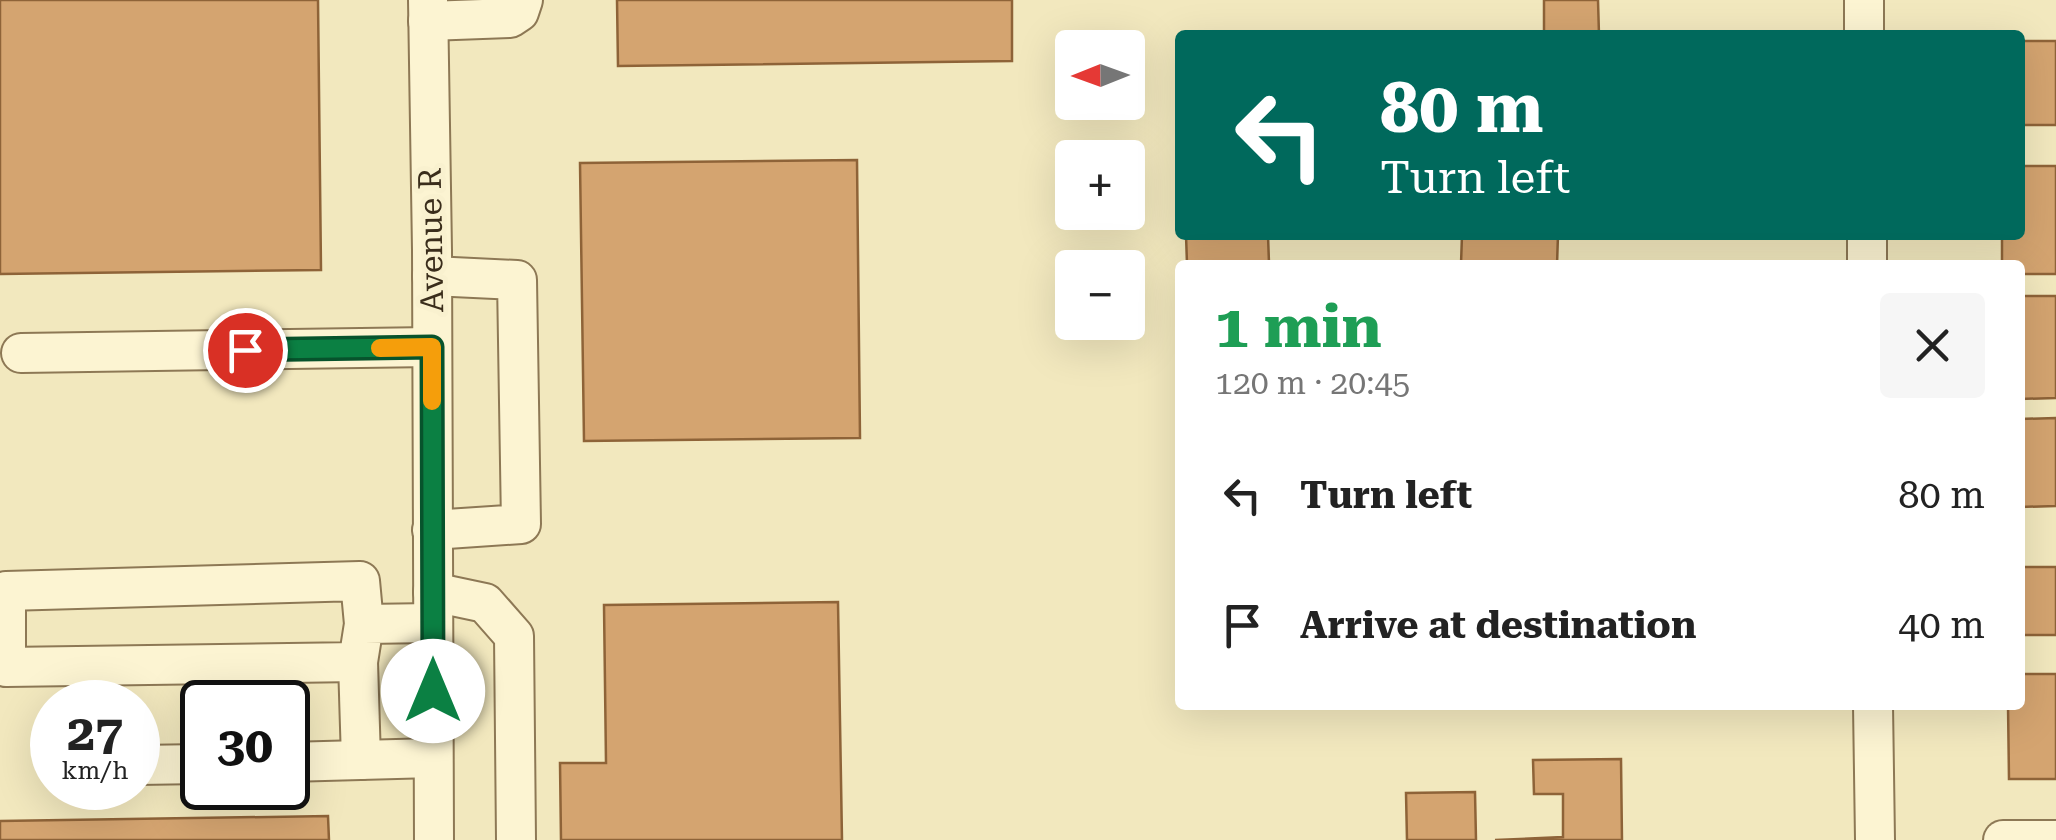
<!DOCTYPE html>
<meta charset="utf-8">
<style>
body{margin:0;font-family:"Roboto Serif",serif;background:#f6f6f6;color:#222;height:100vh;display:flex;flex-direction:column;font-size:38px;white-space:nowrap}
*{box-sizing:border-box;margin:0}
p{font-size:32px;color:#767676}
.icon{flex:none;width:55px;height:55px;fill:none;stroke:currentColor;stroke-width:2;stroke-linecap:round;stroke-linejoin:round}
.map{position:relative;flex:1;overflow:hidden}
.panel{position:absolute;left:1175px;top:260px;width:850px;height:450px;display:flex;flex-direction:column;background:#fff;border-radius:10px;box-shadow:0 10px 40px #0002}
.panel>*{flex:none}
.hud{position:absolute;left:1175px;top:30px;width:850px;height:210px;border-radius:10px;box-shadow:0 10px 40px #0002;background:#00695c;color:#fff;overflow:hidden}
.needle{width:65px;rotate:269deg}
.fabs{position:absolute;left:1055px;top:30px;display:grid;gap:20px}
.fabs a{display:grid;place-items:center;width:90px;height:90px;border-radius:10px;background:#fff;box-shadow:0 10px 40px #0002;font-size:50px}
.speed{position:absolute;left:30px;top:680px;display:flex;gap:20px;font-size:50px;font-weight:700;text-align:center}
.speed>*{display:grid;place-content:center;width:130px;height:130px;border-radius:50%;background:#fff;box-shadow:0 10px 40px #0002;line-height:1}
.speed small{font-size:25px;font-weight:400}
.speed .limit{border:5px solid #111;border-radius:15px;background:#fff;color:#111}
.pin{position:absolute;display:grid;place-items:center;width:85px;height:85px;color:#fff;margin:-42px;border:5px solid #fff;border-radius:50%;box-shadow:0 2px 10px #0007}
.me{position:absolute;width:110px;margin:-55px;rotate:0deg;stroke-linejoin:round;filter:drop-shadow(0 0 8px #0008)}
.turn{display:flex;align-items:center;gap:35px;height:210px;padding:0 40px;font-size:45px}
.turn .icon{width:130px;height:130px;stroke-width:2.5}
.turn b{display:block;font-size:70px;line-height:85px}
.round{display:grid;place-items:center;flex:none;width:105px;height:105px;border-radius:10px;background:#f6f6f6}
.head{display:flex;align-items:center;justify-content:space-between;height:170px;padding:0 40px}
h1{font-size:60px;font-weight:700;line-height:75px;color:#1e9e55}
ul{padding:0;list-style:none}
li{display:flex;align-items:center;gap:30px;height:130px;padding:0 40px}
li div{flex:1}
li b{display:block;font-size:38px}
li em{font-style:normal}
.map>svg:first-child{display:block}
.building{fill:#d4a470;stroke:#8e6338;stroke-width:2.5}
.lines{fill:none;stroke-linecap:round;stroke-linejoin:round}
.minor-casing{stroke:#8d7855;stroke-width:42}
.minor{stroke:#fcf4d2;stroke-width:38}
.route-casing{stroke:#07532c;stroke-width:25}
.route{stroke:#0b8043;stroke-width:18}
.slow{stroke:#f59e0b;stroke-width:18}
.labels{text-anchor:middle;stroke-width:10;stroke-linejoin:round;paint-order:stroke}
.street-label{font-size:32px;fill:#3a2d1b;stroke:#f9f1cf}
</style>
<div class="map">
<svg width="2056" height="840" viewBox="0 0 2056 840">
<rect width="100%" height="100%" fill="#f2e8be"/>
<g class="building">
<path d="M0,0H318L321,270L0,274Z"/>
<path d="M617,0H1012V61L618,66Z"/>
<path d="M1544,0H1598L1599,35H1544Z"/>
<rect x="2020" y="41" width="36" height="84"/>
<path d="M857,160L860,438L584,441L580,163Z"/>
<path d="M2020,166H2056V274H2020V265H2002V235H2020Z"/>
<path d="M1186,235H1268L1269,263L1187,264Z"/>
<path d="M1462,235H1558L1557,265L1461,264Z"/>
<path d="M2020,296H2056V398L2020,399Z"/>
<path d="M2056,418V506L2020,507V419Z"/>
<path d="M2021,567H2056V635H2020Z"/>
<path d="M838,602L842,840H561L560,763H606L604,605Z"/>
<path d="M2020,674H2056V779H2009L2008,705H2020Z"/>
<path d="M1621,759L1622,840H1495L1563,837V794H1534L1533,760Z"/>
<path d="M1475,792L1476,840H1407L1406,793Z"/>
<path d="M328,816L329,840H0V821Z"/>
</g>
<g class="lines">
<g class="minor-casing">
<g id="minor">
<path d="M428,0L432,250L434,840"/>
<path d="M1864,0V35"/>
<path d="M428,21L510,18L519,12L523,0"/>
<path d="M1867,235V265"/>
<path d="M432,276L517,280L521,524L432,530"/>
<path d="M21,353L432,347"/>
<path d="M433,592L485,603L514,636L516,840"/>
<path d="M364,624L358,662L6,667V591L360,581L364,624L433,623"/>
<path d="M358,662L361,760"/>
<path d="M1873,705L1875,840"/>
<path d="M288,762L433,758"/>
<path d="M138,765L202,764"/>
<path d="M2003,840H2056"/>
</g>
</g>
<use href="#minor" class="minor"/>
</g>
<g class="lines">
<g class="route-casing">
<path id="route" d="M245,350L432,347L433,691"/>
</g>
<use href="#route" class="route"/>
<path class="slow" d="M380,348L432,347V401"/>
</g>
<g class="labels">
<g class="street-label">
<text transform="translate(431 240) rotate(-91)" y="11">Avenue R</text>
</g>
</g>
</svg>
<div class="fabs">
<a><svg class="needle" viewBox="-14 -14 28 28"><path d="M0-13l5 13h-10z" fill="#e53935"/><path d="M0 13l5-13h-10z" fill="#767676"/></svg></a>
<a>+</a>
<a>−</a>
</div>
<div class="speed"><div>27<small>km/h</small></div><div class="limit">30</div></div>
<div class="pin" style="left:245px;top:350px;background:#d93025"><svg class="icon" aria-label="arrive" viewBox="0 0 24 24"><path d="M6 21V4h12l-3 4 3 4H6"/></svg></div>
<svg class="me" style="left:433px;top:691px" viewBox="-20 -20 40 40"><circle r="19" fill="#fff"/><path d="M0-13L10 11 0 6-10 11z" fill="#0b8043"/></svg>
<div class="hud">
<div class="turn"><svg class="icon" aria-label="left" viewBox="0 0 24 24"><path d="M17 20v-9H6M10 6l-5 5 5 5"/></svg><div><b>80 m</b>Turn left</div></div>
</div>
<section class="panel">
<div class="head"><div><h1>1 min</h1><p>120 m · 20:45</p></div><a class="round"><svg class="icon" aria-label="close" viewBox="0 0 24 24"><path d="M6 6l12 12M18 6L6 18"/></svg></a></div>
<ul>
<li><svg class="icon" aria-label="left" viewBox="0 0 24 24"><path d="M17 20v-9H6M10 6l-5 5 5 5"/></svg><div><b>Turn left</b></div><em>80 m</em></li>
<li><svg class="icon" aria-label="arrive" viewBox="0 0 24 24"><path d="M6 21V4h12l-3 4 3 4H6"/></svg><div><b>Arrive at destination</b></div><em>40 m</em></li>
</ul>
</section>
</div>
